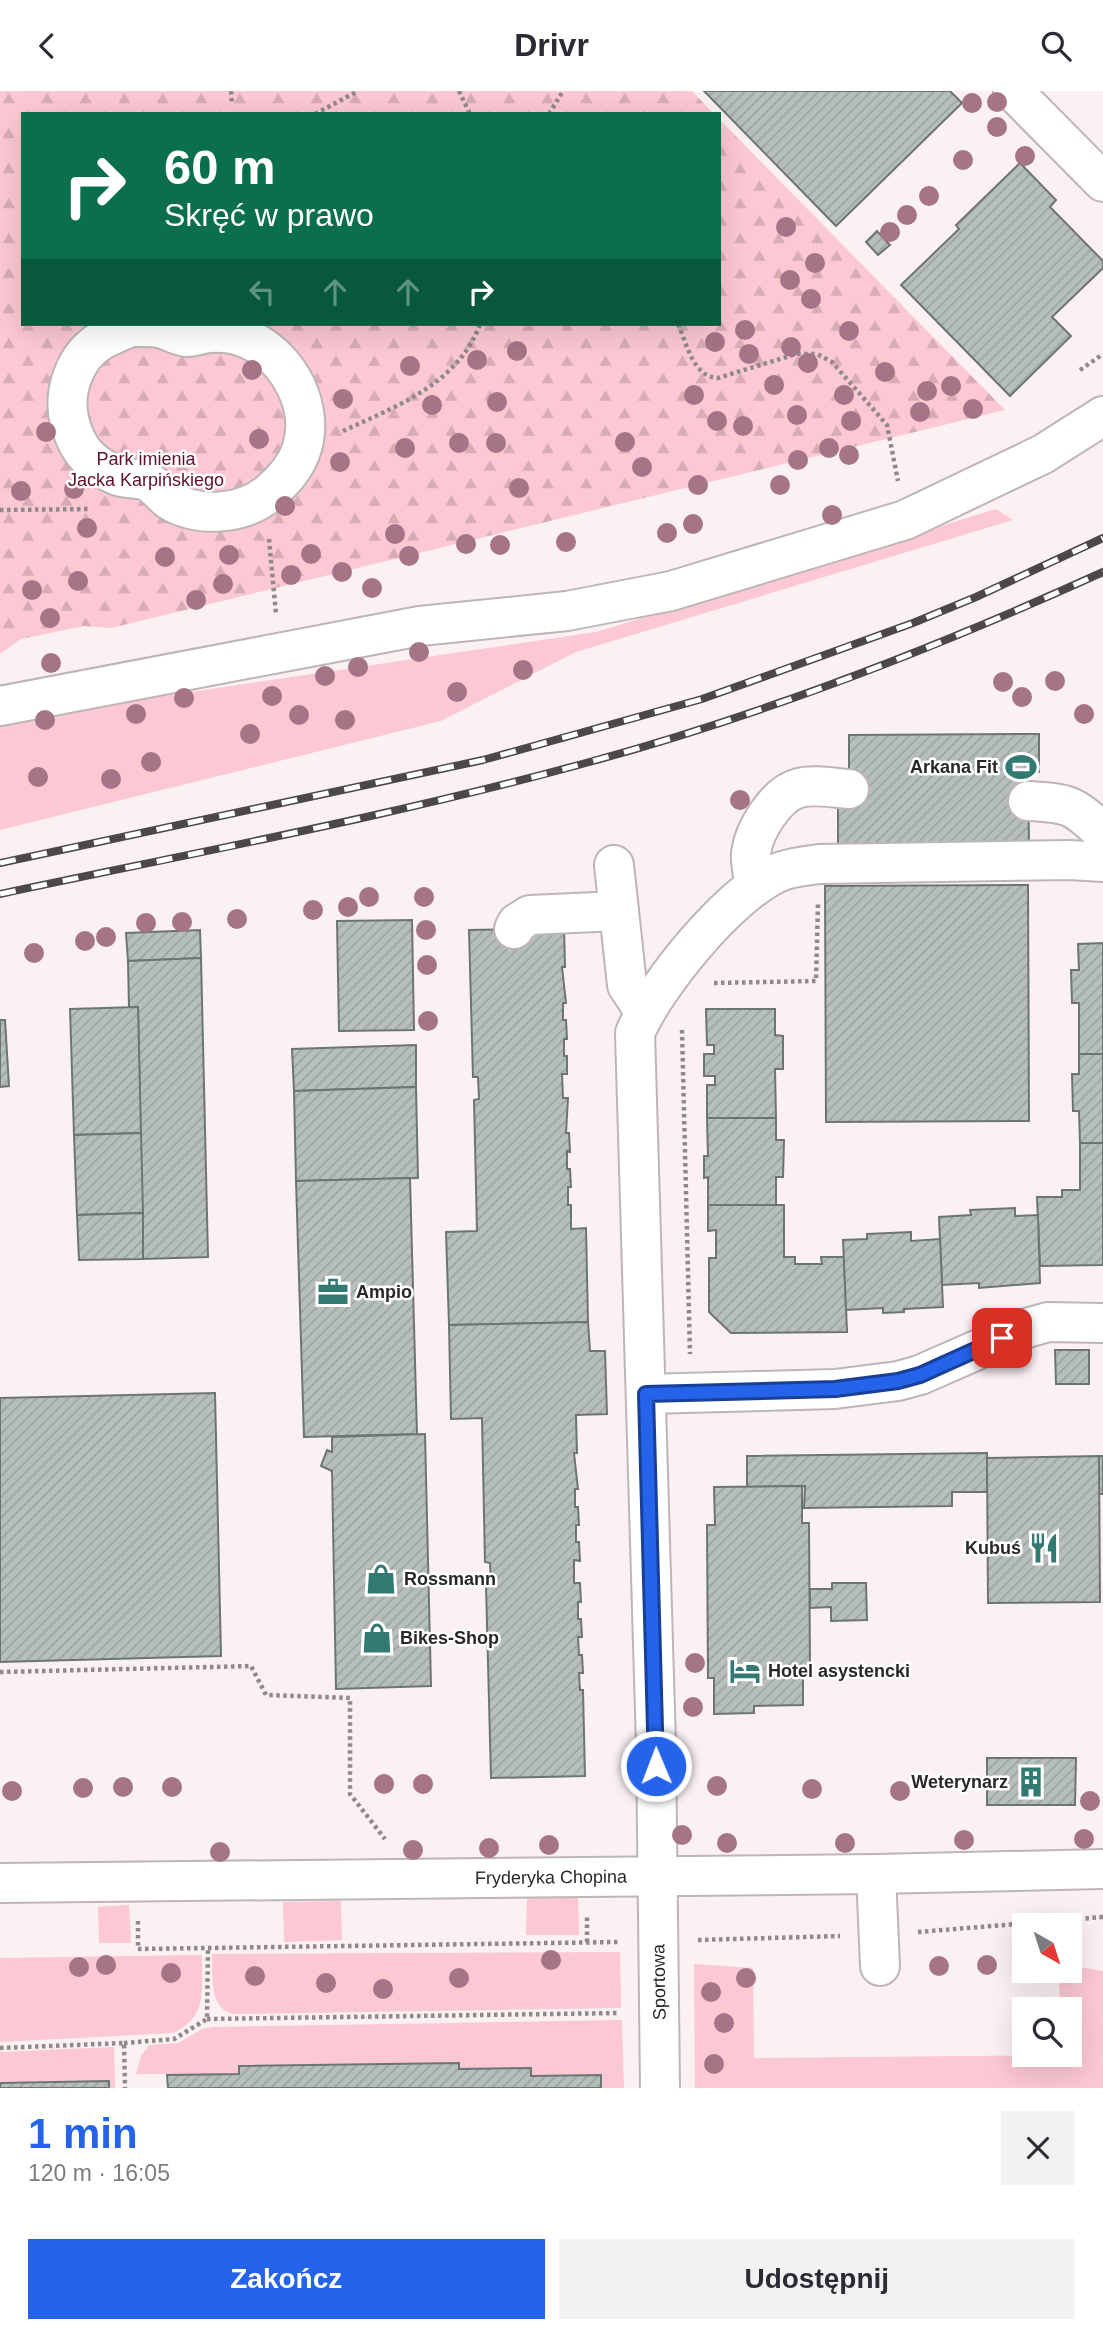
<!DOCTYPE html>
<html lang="pl">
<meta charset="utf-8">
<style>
body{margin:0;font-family:Helvetica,sans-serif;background:#f2f2f3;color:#2b2b33;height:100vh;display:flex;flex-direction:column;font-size:26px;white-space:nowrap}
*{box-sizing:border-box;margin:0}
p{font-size:23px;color:#7c7c81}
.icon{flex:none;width:38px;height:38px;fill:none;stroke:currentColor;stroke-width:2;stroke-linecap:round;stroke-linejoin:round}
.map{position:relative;height:1997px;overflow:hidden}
.drawer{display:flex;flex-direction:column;background:#fff;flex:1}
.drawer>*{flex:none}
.hud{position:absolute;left:21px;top:21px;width:700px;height:214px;border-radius:0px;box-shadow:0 7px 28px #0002;background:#0b6e4f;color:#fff;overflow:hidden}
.needle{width:46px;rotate:141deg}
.buttons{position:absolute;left:1012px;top:1822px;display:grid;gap:14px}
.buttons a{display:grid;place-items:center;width:70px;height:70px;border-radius:0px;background:#fff;box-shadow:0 7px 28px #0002;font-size:35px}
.pin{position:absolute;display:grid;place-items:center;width:60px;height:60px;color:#fff;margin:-30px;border-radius:14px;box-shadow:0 4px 10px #0006}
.me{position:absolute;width:77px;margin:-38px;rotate:359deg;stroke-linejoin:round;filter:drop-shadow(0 0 5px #0008)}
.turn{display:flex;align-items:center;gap:24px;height:147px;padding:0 28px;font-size:32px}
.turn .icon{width:91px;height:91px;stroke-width:2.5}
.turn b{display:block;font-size:49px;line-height:60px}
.lanes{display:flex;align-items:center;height:66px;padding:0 28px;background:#0003;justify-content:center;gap:35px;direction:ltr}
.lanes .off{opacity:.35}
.round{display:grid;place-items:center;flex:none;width:74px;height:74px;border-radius:0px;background:#f2f2f3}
.head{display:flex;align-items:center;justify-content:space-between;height:119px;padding:0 28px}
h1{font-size:42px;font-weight:600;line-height:52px;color:#2563eb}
.button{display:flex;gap:14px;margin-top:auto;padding:14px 28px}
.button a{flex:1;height:80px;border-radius:0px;background:#2563eb;color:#fff;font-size:28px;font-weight:600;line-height:80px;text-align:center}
.button a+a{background:#f2f2f3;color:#2b2b33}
header{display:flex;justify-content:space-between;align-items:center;height:91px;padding:0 28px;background:#fff;font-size:32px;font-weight:600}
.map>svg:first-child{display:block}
.green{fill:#fbc8d3}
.forest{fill:url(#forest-firs)}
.building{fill:url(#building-hatch);stroke:#6d7574;stroke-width:2}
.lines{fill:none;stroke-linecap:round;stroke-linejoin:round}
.minor-casing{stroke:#beb5b7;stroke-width:42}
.path{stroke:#90898a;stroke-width:4.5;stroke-dasharray:3.5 3.5;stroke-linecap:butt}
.minor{stroke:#fff;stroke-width:38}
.rail-casing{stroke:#4c4848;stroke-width:8}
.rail{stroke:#fff;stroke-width:5;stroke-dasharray:16;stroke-linecap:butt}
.tree{fill:#a57486}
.route-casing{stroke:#184099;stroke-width:18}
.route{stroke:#2563eb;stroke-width:12}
.labels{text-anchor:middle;stroke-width:5;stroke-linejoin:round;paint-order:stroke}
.park-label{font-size:18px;fill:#5f0e2c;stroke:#fff}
.poi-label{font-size:18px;font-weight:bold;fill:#2a2727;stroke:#fff;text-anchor:start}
.street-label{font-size:18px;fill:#2a2727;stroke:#fff}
</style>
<header><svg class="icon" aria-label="back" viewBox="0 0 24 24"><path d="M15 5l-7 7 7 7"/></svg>Drivr<svg class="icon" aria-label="search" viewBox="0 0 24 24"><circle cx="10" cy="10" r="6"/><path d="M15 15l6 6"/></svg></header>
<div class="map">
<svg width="1103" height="1997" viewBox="0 0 1103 1997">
<defs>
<pattern id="forest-firs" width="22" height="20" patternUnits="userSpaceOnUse" patternTransform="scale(1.75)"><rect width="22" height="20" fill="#fbc8d3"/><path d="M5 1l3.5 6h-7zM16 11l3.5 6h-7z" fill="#d7acb5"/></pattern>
<pattern id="building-hatch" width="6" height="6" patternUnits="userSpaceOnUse" patternTransform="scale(1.75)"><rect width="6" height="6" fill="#b6bfbd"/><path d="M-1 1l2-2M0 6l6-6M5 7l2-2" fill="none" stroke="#9da4a2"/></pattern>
</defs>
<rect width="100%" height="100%" fill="#fbf1f3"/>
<g class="green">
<path d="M996,418L1013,429L576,561L441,630L0,739V635L75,618L596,541Z"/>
<path d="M578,1806L579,1844H526L527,1807Z"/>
<path d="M341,1810L342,1849L284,1851L283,1811Z"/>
<path d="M129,1814L131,1852H99L98,1816Z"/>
<path d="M620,1861L621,1917L233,1923C208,1917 213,1883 212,1863Z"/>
<path d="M202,1864C201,1898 209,1925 173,1942L0,1951V1867Z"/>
<path d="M694,1873L753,1877L754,1967L1069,1964V1918H1060L1059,1880H1069V1874L1103,1880V1997H695Z"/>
<path d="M622,1929L624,1997H601L600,1984L531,1985L459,1978L458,1972L239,1975V1983H136L141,1965L149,1954L178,1952L202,1938L212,1936Z"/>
<path d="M114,1956L115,1997L0,1992V1961Z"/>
</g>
<path class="forest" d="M0,0H692L714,23H23V233H719V28L1005,319L111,537L84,535L21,548L0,563Z"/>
<g class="building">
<path d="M704,0H950L962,12L836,135Z"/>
<path d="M1020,72L1056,109L1050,116L1103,170V177L1052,226L1071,245L1010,305L901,194L959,138L956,134Z"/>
<path d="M877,140L890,154L878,164L866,151Z"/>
<path d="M1039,643V681H1028L1029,752L838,754V716H849V644Z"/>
<path d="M1028,794L1029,1030L826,1031L825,795Z"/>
<path d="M412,829L414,939L339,940L337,830Z"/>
<path d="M564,837L565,876H562L566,912H563V929H566L567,948H564V965H567V983H562L563,1007H568L566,1042H569L570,1061L567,1060V1078H570L571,1096H568V1114H571V1138L586,1137L588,1231L449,1234L446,1141L477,1140L474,1009L479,1008L478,986H473L469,839Z"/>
<path d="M200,839L201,867L128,870L126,842Z"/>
<path d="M1103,852V963H1079V912H1072L1071,879H1079L1078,853Z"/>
<path d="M201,867L208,1166L143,1168L138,916L129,917L128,870Z"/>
<path d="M138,916L141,1042L74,1044L70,918Z"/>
<path d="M706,918H775V944L783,945V978H775L776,1027H707V994H715V985H704V963H714V954H707Z"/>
<path d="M0,929H5L9,995L0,996Z"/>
<path d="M416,954V996L294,1000L292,958Z"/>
<path d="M1079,963H1103V1052H1080L1079,1020H1073L1072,983H1079Z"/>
<path d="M416,996L418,1087L296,1090L294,1000Z"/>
<path d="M707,1027H776V1049H784L783,1086H776V1114H708V1086L704,1087V1065H708Z"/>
<path d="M141,1042L143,1122L77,1124L74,1044Z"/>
<path d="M1080,1052H1103V1174L1040,1175L1037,1106H1062V1099H1080Z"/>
<path d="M410,1087L417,1343L304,1346L296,1090Z"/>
<path d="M708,1114H784V1166H795V1173H822L821,1166H844L847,1241L731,1242L709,1221V1167H716V1139L708,1140Z"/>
<path d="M1015,1117V1125L1038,1124L1040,1192L979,1197V1192L942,1194L939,1126L971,1124L970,1119Z"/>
<path d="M143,1122V1168L79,1169L77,1124Z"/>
<path d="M911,1141V1150L940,1148L943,1216L904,1218V1221L883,1222V1217L846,1219L843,1149L867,1148V1143Z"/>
<path d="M588,1231L590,1260H605L607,1323L576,1324L577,1362H574L578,1398H575V1416H578L579,1434H576V1451H579L580,1470L574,1469V1492H580L581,1511H578V1528H581L582,1546H578L579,1564H582L583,1582H579L580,1599H583L585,1685L491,1687L486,1495L491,1494L490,1472L485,1471L482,1327L451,1328L449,1234Z"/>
<path d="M1055,1259H1089V1293H1056Z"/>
<path d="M215,1302L221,1565L0,1571V1307Z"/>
<path d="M425,1343L431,1595L336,1598L332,1380L321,1375L327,1359L332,1361V1346Z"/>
<path d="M987,1362V1401H952V1415L804,1417L805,1395L747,1396V1365Z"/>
<rect x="1099" y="1365" width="4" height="38"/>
<path d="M1099,1365L1100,1511L988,1512L987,1367Z"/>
<path d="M802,1395V1432H809L810,1578H803V1614L754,1615V1622L714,1623V1587H708L707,1434H715L714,1396Z"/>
<path d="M832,1492H866L867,1529L831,1530V1516L810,1517V1498H832Z"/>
<path d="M987,1667H1076L1075,1714H987Z"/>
<path d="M459,1972V1978L531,1977V1985L601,1984V1997H168L167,1984L239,1983V1975Z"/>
<path d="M109,1990V1997H0V1992Z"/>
</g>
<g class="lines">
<g class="minor-casing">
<g id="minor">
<path d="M1013,0L1103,91"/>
<path d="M131,236C141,236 153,235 163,238C170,240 179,246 188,246C194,246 202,243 208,242C222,241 238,243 250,249C289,267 316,317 301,360C295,377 282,391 269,402C243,424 198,427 169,409C161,403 154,392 144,389C136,387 126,388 118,385C111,382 101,377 95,372C82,363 74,347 70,332C62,302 74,265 102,249C111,244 121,240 131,236Z"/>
<path d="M0,615L420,535L567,520L671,500L905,429L1043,363L1103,325"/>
<path d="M1028,710C1068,712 1073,713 1102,741L1103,746"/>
<path d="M614,774L627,894L644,920"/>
<path d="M755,795C753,784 750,772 751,762C754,739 776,703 799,697C813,693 834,697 849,698"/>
<path d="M514,838L517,832L530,824L619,820"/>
<path d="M646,1303L835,1298L898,1290L920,1284L1027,1237L1048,1231L1103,1232"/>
<path d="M876,1783L880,1875"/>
<path id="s1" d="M0,1792L876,1783L1103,1778"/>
<path d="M660,1997L656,1654L635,942C656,893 728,805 777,782C790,776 805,775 819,773L1070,769L1103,771"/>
</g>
</g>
<g class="path">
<path d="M231,0L232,14"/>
<path d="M459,0L470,23"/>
<path d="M315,23L358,0"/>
<path d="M549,23L563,0"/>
<path d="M678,233C687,253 693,286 718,287L796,263H817L832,271L887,334L898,390"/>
<path d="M1080,279L1103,263"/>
<path d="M343,340C397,315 458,293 480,233"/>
<path d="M0,419L90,418"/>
<path d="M269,448L276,523"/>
<path d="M714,892L816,890L818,812"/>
<path d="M682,939L690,1263"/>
<path d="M0,1581L251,1575L266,1604L350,1607V1703L385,1748"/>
<path d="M138,1830V1858L619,1851"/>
<path d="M918,1841L1103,1826"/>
<path d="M698,1849L840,1845"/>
<path d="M587,1851V1825"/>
<path d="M207,1928L619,1922"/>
<path d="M124,1952L174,1948L207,1928L208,1858"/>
<path d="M0,1957L124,1952L125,1997"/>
</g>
<use href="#minor" class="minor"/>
<g class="rail-casing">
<g id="rail">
<path d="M0,772L483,669L702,608L913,532L976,506L1103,447"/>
<path d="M0,803C198,761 398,724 593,670C769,622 938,556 1103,481"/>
</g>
</g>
<use href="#rail" class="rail"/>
</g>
<g class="tree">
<circle cx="997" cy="11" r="10"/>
<circle cx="972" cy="12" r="10"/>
<circle cx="997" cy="36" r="10"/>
<circle cx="1025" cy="65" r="10"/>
<circle cx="963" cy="69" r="10"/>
<circle cx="929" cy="105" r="10"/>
<circle cx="907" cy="124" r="10"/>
<circle cx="786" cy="136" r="10"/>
<circle cx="890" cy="141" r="10"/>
<circle cx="815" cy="172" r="10"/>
<circle cx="790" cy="189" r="10"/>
<circle cx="811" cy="208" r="10"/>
<circle cx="745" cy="239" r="10"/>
<circle cx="849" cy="240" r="10"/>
<circle cx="715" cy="251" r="10"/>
<circle cx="791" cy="256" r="10"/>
<circle cx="517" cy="260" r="10"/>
<circle cx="749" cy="263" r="10"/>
<circle cx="477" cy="269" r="10"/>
<circle cx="808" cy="272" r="10"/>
<circle cx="410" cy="275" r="10"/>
<circle cx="252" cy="279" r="10"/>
<circle cx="885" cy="281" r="10"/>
<circle cx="774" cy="294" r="10"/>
<circle cx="951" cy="295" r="10"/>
<circle cx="927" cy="300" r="10"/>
<circle cx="694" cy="304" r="10"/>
<circle cx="844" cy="304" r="10"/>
<circle cx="343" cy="308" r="10"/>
<circle cx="497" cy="311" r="10"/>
<circle cx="432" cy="314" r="10"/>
<circle cx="973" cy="318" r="10"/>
<circle cx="920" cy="321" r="10"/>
<circle cx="797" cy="324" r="10"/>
<circle cx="717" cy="330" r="10"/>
<circle cx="851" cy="330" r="10"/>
<circle cx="743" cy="335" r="10"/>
<circle cx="46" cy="341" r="10"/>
<circle cx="259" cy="348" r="10"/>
<circle cx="625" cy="351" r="10"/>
<circle cx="459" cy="352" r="10"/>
<circle cx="496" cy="352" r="10"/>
<circle cx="405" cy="357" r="10"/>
<circle cx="829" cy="357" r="10"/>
<circle cx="849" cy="364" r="10"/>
<circle cx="798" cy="369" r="10"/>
<circle cx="340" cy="371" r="10"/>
<circle cx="642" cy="376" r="10"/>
<circle cx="698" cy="394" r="10"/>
<circle cx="780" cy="394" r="10"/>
<circle cx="519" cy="397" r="10"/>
<circle cx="74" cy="398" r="10"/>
<circle cx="21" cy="400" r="10"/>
<circle cx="285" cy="415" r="10"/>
<circle cx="832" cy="424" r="10"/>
<circle cx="693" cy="433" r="10"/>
<circle cx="87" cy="437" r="10"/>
<circle cx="667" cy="442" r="10"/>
<circle cx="395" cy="443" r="10"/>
<circle cx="566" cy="451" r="10"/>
<circle cx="466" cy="453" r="10"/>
<circle cx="500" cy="454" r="10"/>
<circle cx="311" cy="463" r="10"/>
<circle cx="229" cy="464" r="10"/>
<circle cx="409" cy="465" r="10"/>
<circle cx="165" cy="466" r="10"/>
<circle cx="342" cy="481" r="10"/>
<circle cx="291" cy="484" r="10"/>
<circle cx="78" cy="490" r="10"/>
<circle cx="223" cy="493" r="10"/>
<circle cx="372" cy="497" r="10"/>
<circle cx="32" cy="499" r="10"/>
<circle cx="196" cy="509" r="10"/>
<circle cx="50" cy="527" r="10"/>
<circle cx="419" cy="561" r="10"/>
<circle cx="51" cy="572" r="10"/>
<circle cx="358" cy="576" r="10"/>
<circle cx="523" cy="579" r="10"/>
<circle cx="325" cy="585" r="10"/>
<circle cx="1055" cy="590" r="10"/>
<circle cx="1003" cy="591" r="10"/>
<circle cx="457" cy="601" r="10"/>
<circle cx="272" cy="605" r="10"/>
<circle cx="1022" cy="606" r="10"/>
<circle cx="184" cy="607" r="10"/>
<circle cx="136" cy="623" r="10"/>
<circle cx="1084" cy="623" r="10"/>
<circle cx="299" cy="624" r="10"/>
<circle cx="45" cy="629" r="10"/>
<circle cx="345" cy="629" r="10"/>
<circle cx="250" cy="643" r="10"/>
<circle cx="151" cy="671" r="10"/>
<circle cx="38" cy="686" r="10"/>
<circle cx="111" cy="688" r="10"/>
<circle cx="740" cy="709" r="10"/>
<circle cx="369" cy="806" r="10"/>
<circle cx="424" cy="806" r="10"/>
<circle cx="348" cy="816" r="10"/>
<circle cx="313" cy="819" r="10"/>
<circle cx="237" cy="828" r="10"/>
<circle cx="182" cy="831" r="10"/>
<circle cx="146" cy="832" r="10"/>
<circle cx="426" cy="839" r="10"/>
<circle cx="106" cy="846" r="10"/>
<circle cx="85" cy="850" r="10"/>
<circle cx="34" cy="862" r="10"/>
<circle cx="427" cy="874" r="10"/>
<circle cx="428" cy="930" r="10"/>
<circle cx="695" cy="1572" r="10"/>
<circle cx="693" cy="1616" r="10"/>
<circle cx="384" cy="1693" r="10"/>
<circle cx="423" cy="1693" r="10"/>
<circle cx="717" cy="1695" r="10"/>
<circle cx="123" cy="1696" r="10"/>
<circle cx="172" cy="1696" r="10"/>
<circle cx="83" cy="1697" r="10"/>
<circle cx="812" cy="1698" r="10"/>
<circle cx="12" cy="1700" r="10"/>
<circle cx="900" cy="1700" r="10"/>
<circle cx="1090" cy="1710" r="10"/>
<circle cx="682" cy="1744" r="10"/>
<circle cx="1084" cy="1748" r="10"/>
<circle cx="964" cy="1749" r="10"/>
<circle cx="727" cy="1752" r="10"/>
<circle cx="845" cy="1752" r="10"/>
<circle cx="549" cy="1754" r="10"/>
<circle cx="489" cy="1757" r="10"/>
<circle cx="413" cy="1759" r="10"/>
<circle cx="220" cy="1761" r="10"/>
<circle cx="551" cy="1869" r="10"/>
<circle cx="106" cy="1874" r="10"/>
<circle cx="987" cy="1874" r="10"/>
<circle cx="939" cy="1875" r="10"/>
<circle cx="79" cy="1876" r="10"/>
<circle cx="171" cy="1882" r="10"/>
<circle cx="255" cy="1885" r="10"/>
<circle cx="459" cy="1887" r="10"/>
<circle cx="746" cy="1887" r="10"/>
<circle cx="326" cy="1892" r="10"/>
<circle cx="383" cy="1898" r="10"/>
<circle cx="711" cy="1901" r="10"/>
<circle cx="724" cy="1932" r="10"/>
<circle cx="714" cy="1973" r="10"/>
</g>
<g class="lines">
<g class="route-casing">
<path id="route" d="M656,1675L646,1303L835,1298L898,1290L920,1284L1002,1247"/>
</g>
<use href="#route" class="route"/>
</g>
<defs>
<g id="stadium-bare" transform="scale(2.415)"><path d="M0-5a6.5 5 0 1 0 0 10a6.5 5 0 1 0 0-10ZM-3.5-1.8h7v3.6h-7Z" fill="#327971" stroke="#fff" stroke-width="2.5" paint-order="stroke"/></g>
<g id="office-bare" transform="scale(2.415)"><path d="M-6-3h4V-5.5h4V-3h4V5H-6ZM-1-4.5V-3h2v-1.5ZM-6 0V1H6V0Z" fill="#327971" stroke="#fff" stroke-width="2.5" paint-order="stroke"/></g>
<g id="restaurant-bare" transform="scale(2.415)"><path d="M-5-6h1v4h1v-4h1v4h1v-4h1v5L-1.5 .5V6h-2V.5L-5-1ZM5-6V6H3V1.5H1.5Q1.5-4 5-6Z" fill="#327971" stroke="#fff" stroke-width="2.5" paint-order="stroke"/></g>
<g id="shop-bare" transform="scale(2.415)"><path d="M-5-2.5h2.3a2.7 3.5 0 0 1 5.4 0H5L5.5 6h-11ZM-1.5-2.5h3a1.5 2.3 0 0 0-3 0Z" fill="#327971" stroke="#fff" stroke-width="2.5" paint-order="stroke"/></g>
<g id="hotel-bare" transform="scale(2.415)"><path d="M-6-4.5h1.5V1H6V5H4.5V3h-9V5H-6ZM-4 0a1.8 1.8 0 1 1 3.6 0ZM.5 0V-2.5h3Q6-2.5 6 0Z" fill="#327971" stroke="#fff" stroke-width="2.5" paint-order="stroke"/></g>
<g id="building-bare" transform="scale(2.415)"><path d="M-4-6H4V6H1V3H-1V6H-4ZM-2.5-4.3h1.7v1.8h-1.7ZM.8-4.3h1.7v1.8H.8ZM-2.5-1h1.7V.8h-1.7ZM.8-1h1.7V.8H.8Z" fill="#327971" stroke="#fff" stroke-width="2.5" paint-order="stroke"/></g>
</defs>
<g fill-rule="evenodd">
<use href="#stadium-bare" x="1021" y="676"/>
<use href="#office-bare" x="333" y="1201"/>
<use href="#restaurant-bare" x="1044" y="1457"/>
<use href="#shop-bare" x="381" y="1488"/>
<use href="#shop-bare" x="377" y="1547"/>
<use href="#hotel-bare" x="745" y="1580"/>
<use href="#building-bare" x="1031" y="1691"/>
</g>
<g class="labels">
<g class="park-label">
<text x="146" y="374">Park imienia<tspan x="146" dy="21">Jacka Karpińskiego</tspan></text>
</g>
<g class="poi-label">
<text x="998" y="682" text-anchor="end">Arkana Fit</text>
<text x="356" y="1207">Ampio</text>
<text x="1021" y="1463" text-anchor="end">Kubuś</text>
<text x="404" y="1494">Rossmann</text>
<text x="400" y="1553">Bikes-Shop</text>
<text x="768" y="1586">Hotel asystencki</text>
<text x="1008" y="1697" text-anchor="end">Weterynarz</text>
</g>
<g class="street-label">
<text dy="6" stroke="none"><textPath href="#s1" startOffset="551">Fryderyka Chopina</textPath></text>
<text transform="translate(659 1891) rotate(-91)" y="6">Sportowa</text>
</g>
</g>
</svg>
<div class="buttons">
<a><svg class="needle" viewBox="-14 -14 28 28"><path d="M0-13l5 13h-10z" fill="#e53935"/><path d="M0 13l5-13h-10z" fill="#7c7c81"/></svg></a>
<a><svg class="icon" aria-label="search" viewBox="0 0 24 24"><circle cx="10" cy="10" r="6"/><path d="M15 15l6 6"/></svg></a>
</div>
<div class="pin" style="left:1002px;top:1247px;background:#d93025"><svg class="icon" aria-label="arrive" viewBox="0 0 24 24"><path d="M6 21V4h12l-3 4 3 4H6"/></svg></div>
<svg class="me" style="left:656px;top:1675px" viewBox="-20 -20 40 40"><circle r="17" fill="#2563eb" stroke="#fff" stroke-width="3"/><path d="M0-11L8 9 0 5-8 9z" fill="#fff"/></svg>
<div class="hud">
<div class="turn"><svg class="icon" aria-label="right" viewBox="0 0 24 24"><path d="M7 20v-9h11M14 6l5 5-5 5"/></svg><div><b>60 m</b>Skręć w prawo</div></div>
<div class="lanes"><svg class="icon off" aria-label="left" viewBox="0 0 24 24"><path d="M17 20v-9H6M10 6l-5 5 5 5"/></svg><svg class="icon off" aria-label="ahead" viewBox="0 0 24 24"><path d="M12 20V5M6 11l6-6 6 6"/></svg><svg class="icon off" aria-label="ahead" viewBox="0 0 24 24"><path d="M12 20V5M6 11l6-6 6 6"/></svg><svg class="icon" aria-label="right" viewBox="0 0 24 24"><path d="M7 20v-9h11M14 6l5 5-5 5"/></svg></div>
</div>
</div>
<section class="drawer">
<div class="head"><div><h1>1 min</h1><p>120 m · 16:05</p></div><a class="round"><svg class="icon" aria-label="close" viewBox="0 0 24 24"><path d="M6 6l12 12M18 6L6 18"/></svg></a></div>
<div class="button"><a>Zakończ</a><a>Udostępnij</a></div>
</section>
